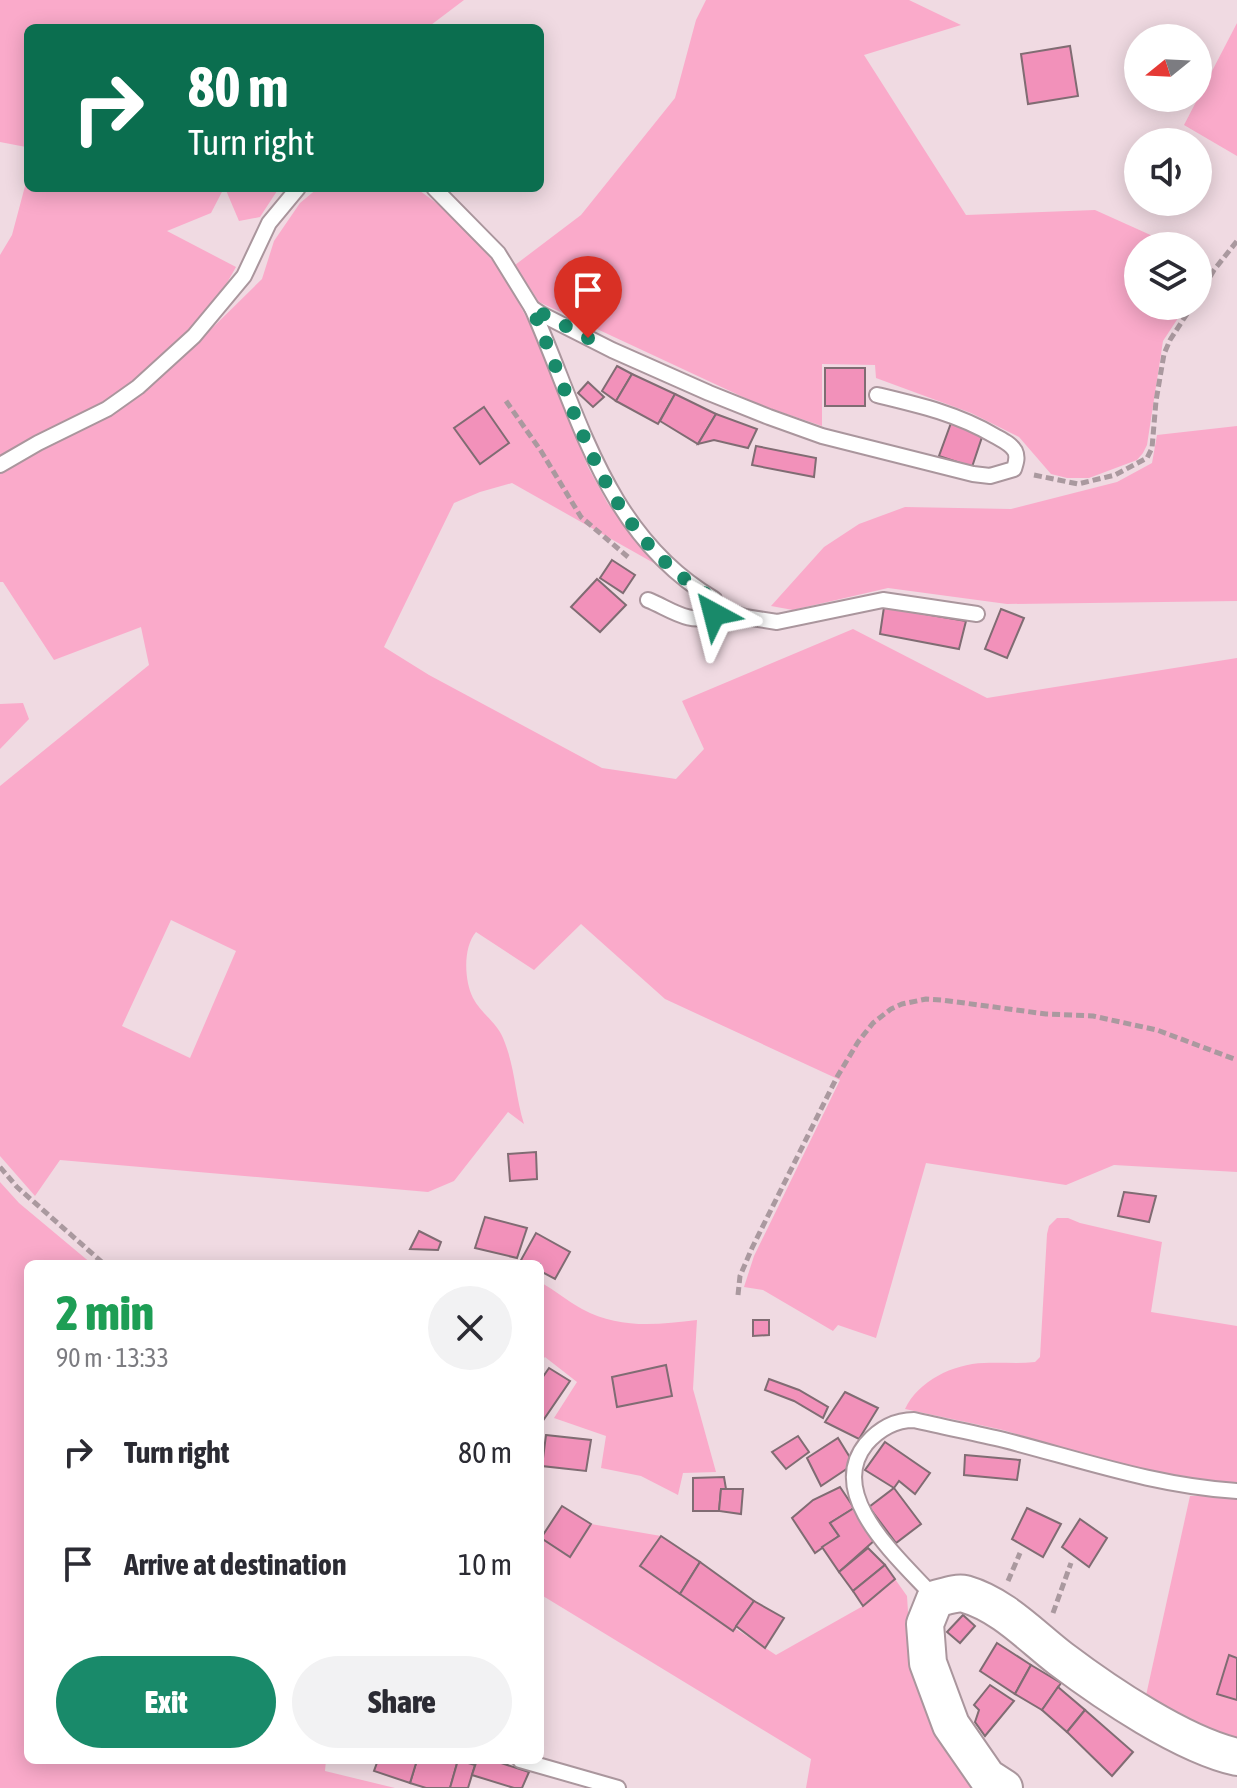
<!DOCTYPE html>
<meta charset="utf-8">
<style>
body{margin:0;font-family:"Asap Condensed",sans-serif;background:#f2f2f3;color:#2b2b33;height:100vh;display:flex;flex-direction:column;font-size:30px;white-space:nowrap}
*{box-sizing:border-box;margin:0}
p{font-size:26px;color:#7c7c81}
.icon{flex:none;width:44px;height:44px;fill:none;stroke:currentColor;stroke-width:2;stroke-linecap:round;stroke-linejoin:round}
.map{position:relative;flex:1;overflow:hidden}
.sheet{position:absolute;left:24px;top:1260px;width:520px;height:504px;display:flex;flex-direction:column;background:#fff;border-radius:12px;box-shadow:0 4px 20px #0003}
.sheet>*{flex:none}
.banner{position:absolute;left:24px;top:24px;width:520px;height:168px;border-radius:12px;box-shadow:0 4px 20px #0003;background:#0b6e4f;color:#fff;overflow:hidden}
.needle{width:52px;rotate:252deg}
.controls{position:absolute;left:1124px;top:24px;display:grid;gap:16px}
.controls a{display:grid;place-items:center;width:88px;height:88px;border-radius:50%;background:#fff;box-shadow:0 4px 20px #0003;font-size:40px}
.pin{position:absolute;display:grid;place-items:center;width:68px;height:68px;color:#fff;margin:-82px -34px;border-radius:50% 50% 50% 0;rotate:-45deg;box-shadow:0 0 8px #0007}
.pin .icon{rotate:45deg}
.me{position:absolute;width:88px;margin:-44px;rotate:322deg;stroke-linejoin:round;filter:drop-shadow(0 0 6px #0008)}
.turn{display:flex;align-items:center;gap:28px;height:168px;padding:0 32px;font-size:36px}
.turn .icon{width:104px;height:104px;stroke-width:2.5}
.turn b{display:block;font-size:56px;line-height:68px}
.round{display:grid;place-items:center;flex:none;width:84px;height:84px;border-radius:42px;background:#f2f2f3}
.head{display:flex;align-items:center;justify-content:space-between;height:136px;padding:0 32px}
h1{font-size:48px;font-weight:800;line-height:60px;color:#1e9e55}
.cta{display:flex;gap:16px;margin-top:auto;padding:16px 32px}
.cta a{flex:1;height:92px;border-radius:48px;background:#198a6a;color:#fff;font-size:32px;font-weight:800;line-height:92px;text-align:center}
.cta a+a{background:#f2f2f3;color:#2b2b33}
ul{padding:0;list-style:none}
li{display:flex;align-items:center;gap:24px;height:112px;padding:0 32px}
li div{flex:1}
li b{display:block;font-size:30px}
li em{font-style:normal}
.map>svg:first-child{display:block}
.green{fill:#faaaca;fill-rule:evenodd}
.building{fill:#f291ba;stroke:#806c73;stroke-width:2}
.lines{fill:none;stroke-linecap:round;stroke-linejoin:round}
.service-casing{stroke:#aa969d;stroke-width:18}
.tertiary-casing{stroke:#aa969d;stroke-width:40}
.path{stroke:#aa999f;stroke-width:5;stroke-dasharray:8 4;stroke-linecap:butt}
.service{stroke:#fff;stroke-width:14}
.tertiary{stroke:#fff;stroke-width:36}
.route{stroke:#198a6a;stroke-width:14;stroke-dasharray:0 25.2}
</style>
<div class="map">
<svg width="1237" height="1788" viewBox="0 0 1237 1788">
<rect width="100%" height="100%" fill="#f0dae2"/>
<g class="green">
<path d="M0,0H464L427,28H28V166L26,147L0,142Z"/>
<path d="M706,0H909L961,25L864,55L966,215L1095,210L1175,246H1138V306H1186L1163,341L1147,445L1143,453L1137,460L1089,478H1067L1051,474L1019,437L971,413L876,378L875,365L822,364V426L760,405L539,302L515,265L581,215L675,98L696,20Z"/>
<path d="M1237,23V156L1184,125Z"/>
<path d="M28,175V188H224L211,213L167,231L236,267L220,295L192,329L202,338L262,279L274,241L300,203L318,188H416L450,213L501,270L532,328L588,467L608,504L659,566L512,483L480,492L454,503L384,647L429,675L602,768L676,779L704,749L682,701L853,629L987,698L1237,658V1172L1114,1165L1066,1185L926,1163L876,1338L838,1325L833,1331L763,1290L744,1287L754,1256L840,1080L665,999L581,924L534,970L476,932C463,947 464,980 473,998C480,1012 497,1023 503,1038C515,1066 515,1095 524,1124L508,1112L454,1181L428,1192L60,1160L35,1196L0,1156V786L149,665L141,627L54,660L3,582H0V473L20,461L0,457V255L12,235ZM171,920L236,951L190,1058L122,1026Z"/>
<path d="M225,188H279L260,217L239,221Z"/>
<path d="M1237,426V601L1007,604L888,588L793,610L771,606L824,547L859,524L905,507L1011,509L1117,482L1152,463L1157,435Z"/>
<path d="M23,703L29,719L0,749V704Z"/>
<path d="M0,1182L19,1203L92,1264H28V1760H326L325,1771L395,1788H0Z"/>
<path d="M1057,1218H1068L1080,1223L1162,1242L1151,1312L1237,1326V1484L1150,1474L1003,1430L905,1409C918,1381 953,1364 984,1363C1001,1362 1018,1364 1035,1362L1040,1357L1047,1234L1049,1226Z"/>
<path d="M540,1282C555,1290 567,1301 582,1309C619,1329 656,1325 697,1320L693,1389L716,1472L683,1473L678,1495L641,1476L601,1468L606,1436L554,1418L577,1382L545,1357L540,1362Z"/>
<path d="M1190,1496H1237V1742L1145,1700Z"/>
<path d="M591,1524L661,1536L640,1566L776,1655L863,1606L895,1579L907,1596L910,1643L983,1788H806L811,1759L543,1596L540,1582L541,1538L570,1557Z"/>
</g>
<g class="building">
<path d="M1070,46L1078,96L1028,104L1021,54Z"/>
<path d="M617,366L632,374L616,401L602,391Z"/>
<rect x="825" y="368" width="40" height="38"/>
<path d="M632,374L675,394L658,424L616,401Z"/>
<path d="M588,382L604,397L593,407L578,393Z"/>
<path d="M675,394L716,414L698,444L660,421Z"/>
<path d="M484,407L509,443L480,464L454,428Z"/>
<path d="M716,414L757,429L748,448L714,440L698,444Z"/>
<path d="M951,423L983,434L972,467L939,456Z"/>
<path d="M756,446L816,458L814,477L752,465Z"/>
<path d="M612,560L635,575L623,593L600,578Z"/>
<path d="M597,579L626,605L600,632L571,607Z"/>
<path d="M884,607L966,621L959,649L880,634Z"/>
<path d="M1001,609L1024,618L1007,658L985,649Z"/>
<path d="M536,1152L537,1179L510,1181L508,1154Z"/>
<path d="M1124,1192L1156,1196L1149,1222L1118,1216Z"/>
<path d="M485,1217L527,1228L517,1258L475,1248Z"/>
<path d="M419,1231L441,1242L438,1250L410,1249Z"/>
<path d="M536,1233L570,1252L555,1279L540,1271V1264H528L521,1260Z"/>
<path d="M753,1320H769V1335L753,1336Z"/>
<path d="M666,1365L672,1396L617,1407L612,1377Z"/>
<path d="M549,1368L570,1381L540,1425V1381Z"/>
<path d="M769,1379L799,1390L828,1407L823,1418L794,1401L765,1390Z"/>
<path d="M845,1392L878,1408L859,1439L825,1422Z"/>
<path d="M546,1435L591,1440L586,1471L542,1466Z"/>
<path d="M798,1436L809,1452L786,1469L772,1452Z"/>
<path d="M838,1438L854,1464L821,1486L807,1458Z"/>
<path d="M885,1442L930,1473L915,1494L899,1481L894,1488L865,1470Z"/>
<path d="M965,1455L1020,1460L1017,1480L964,1475Z"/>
<path d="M724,1477L726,1489H721L719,1511H693V1478Z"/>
<path d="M840,1487L854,1508L830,1523L839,1536L815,1553L792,1518L813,1500Z"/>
<path d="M894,1488L921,1524L896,1543L869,1507Z"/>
<path d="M721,1489H743L741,1514L719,1511Z"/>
<path d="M562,1506L591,1524L570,1557L541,1538Z"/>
<path d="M854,1508L876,1539L839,1572L822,1547L839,1536L830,1523Z"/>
<path d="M1027,1508L1061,1524L1043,1557L1012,1539Z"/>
<path d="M1080,1519L1107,1538L1089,1567L1062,1547Z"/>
<path d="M661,1536L700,1562L680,1594L640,1566Z"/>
<path d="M868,1548L885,1565L853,1591L839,1572Z"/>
<path d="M700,1562L754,1601L733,1631L680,1594Z"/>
<path d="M885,1565L895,1579L863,1606L853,1591Z"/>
<path d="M754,1601L784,1618L765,1648L736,1626Z"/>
<path d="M963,1615L975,1626L960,1643L947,1632Z"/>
<path d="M997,1643L1031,1665L1015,1694L980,1671Z"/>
<path d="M1229,1655L1237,1658V1700L1217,1694Z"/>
<path d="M1031,1665L1061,1683L1042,1710L1015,1694Z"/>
<path d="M990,1685L1014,1701L985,1736L975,1722L979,1710L974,1705Z"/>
<path d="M1058,1687L1085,1710L1067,1732L1042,1710Z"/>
<path d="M1085,1710L1133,1752L1112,1776L1067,1732Z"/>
<path d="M417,1760H458L450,1788H426L410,1783Z"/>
<path d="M417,1760L410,1783L374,1771L378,1760Z"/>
<path d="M458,1760L475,1765L468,1788H450Z"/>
<path d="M477,1760H492L529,1772L522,1788H514L472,1775Z"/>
</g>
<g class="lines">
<g class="service-casing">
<g id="service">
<path d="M434,188L498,253L532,308L541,314L612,350L709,393L769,417L822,436L973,474L990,476L1014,469C1016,463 1018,457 1015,451C1011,444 1002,440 995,436C958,414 919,405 877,395"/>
<path d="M532,308C580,416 605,535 714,599L716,607L714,614C691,627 669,608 648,600"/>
<path d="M0,465L38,443L107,409L138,387L194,336L244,276L269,223L298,188"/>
<path d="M716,607L745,617L777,622L883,600L977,614"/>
<path d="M935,1598C902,1561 824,1496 866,1444C879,1429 894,1420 914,1420C944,1427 974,1433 1004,1440C1082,1460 1156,1486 1237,1491"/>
<path d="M520,1760L618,1788"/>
</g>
</g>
<g class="tertiary-casing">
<path id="tertiary" d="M1004,1788L987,1777L951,1725L928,1663L925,1624L935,1599C944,1597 956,1592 965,1594C1003,1605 1031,1636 1061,1659C1106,1693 1183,1745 1237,1757"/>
</g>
<g class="path">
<path d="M1198,297L1214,270L1237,241"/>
<path d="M506,401L541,451L581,517L628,557"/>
<path d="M1034,475L1078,484L1115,475L1147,458L1152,448L1156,401L1164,354L1170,340L1192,306"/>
<path d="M0,1167L17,1187L104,1264"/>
<path d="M738,1295L740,1276L752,1248L837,1077L858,1042L873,1023L891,1009L902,1004L926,999L942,1000L1046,1014L1093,1016L1157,1030L1237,1060"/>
<path d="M1008,1581L1020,1553"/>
<path d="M1053,1613L1071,1563"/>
</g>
<use href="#service" class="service"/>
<use href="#tertiary" class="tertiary"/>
</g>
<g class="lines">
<path class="route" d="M588,338L532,308C579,417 604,534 714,599V614"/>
</g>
</svg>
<div class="controls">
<a><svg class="needle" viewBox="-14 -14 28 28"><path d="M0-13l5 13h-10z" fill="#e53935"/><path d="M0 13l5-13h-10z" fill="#7c7c81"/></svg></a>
<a><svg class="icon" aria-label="sound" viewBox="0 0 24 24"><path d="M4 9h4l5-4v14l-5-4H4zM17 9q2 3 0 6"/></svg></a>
<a><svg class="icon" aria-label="layers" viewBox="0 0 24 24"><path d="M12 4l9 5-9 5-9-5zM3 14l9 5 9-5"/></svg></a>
</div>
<div class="pin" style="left:588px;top:338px;background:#d93025"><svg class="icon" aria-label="arrive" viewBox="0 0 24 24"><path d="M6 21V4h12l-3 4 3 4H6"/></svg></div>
<svg class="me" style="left:714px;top:614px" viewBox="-20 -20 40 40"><path d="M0-17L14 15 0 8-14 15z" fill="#198a6a" stroke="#fff" stroke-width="4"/></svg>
<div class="banner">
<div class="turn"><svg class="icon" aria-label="right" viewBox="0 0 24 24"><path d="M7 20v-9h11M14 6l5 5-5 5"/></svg><div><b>80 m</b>Turn right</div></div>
</div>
<section class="sheet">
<div class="head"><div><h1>2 min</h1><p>90 m · 13:33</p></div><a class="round"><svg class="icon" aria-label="close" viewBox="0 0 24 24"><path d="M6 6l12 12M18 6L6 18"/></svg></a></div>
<ul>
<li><svg class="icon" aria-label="right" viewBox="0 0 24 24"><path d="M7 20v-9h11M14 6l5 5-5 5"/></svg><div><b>Turn right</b></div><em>80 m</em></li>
<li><svg class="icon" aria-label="arrive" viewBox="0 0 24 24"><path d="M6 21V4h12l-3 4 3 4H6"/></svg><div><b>Arrive at destination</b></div><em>10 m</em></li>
</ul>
<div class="cta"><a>Exit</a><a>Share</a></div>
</section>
</div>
